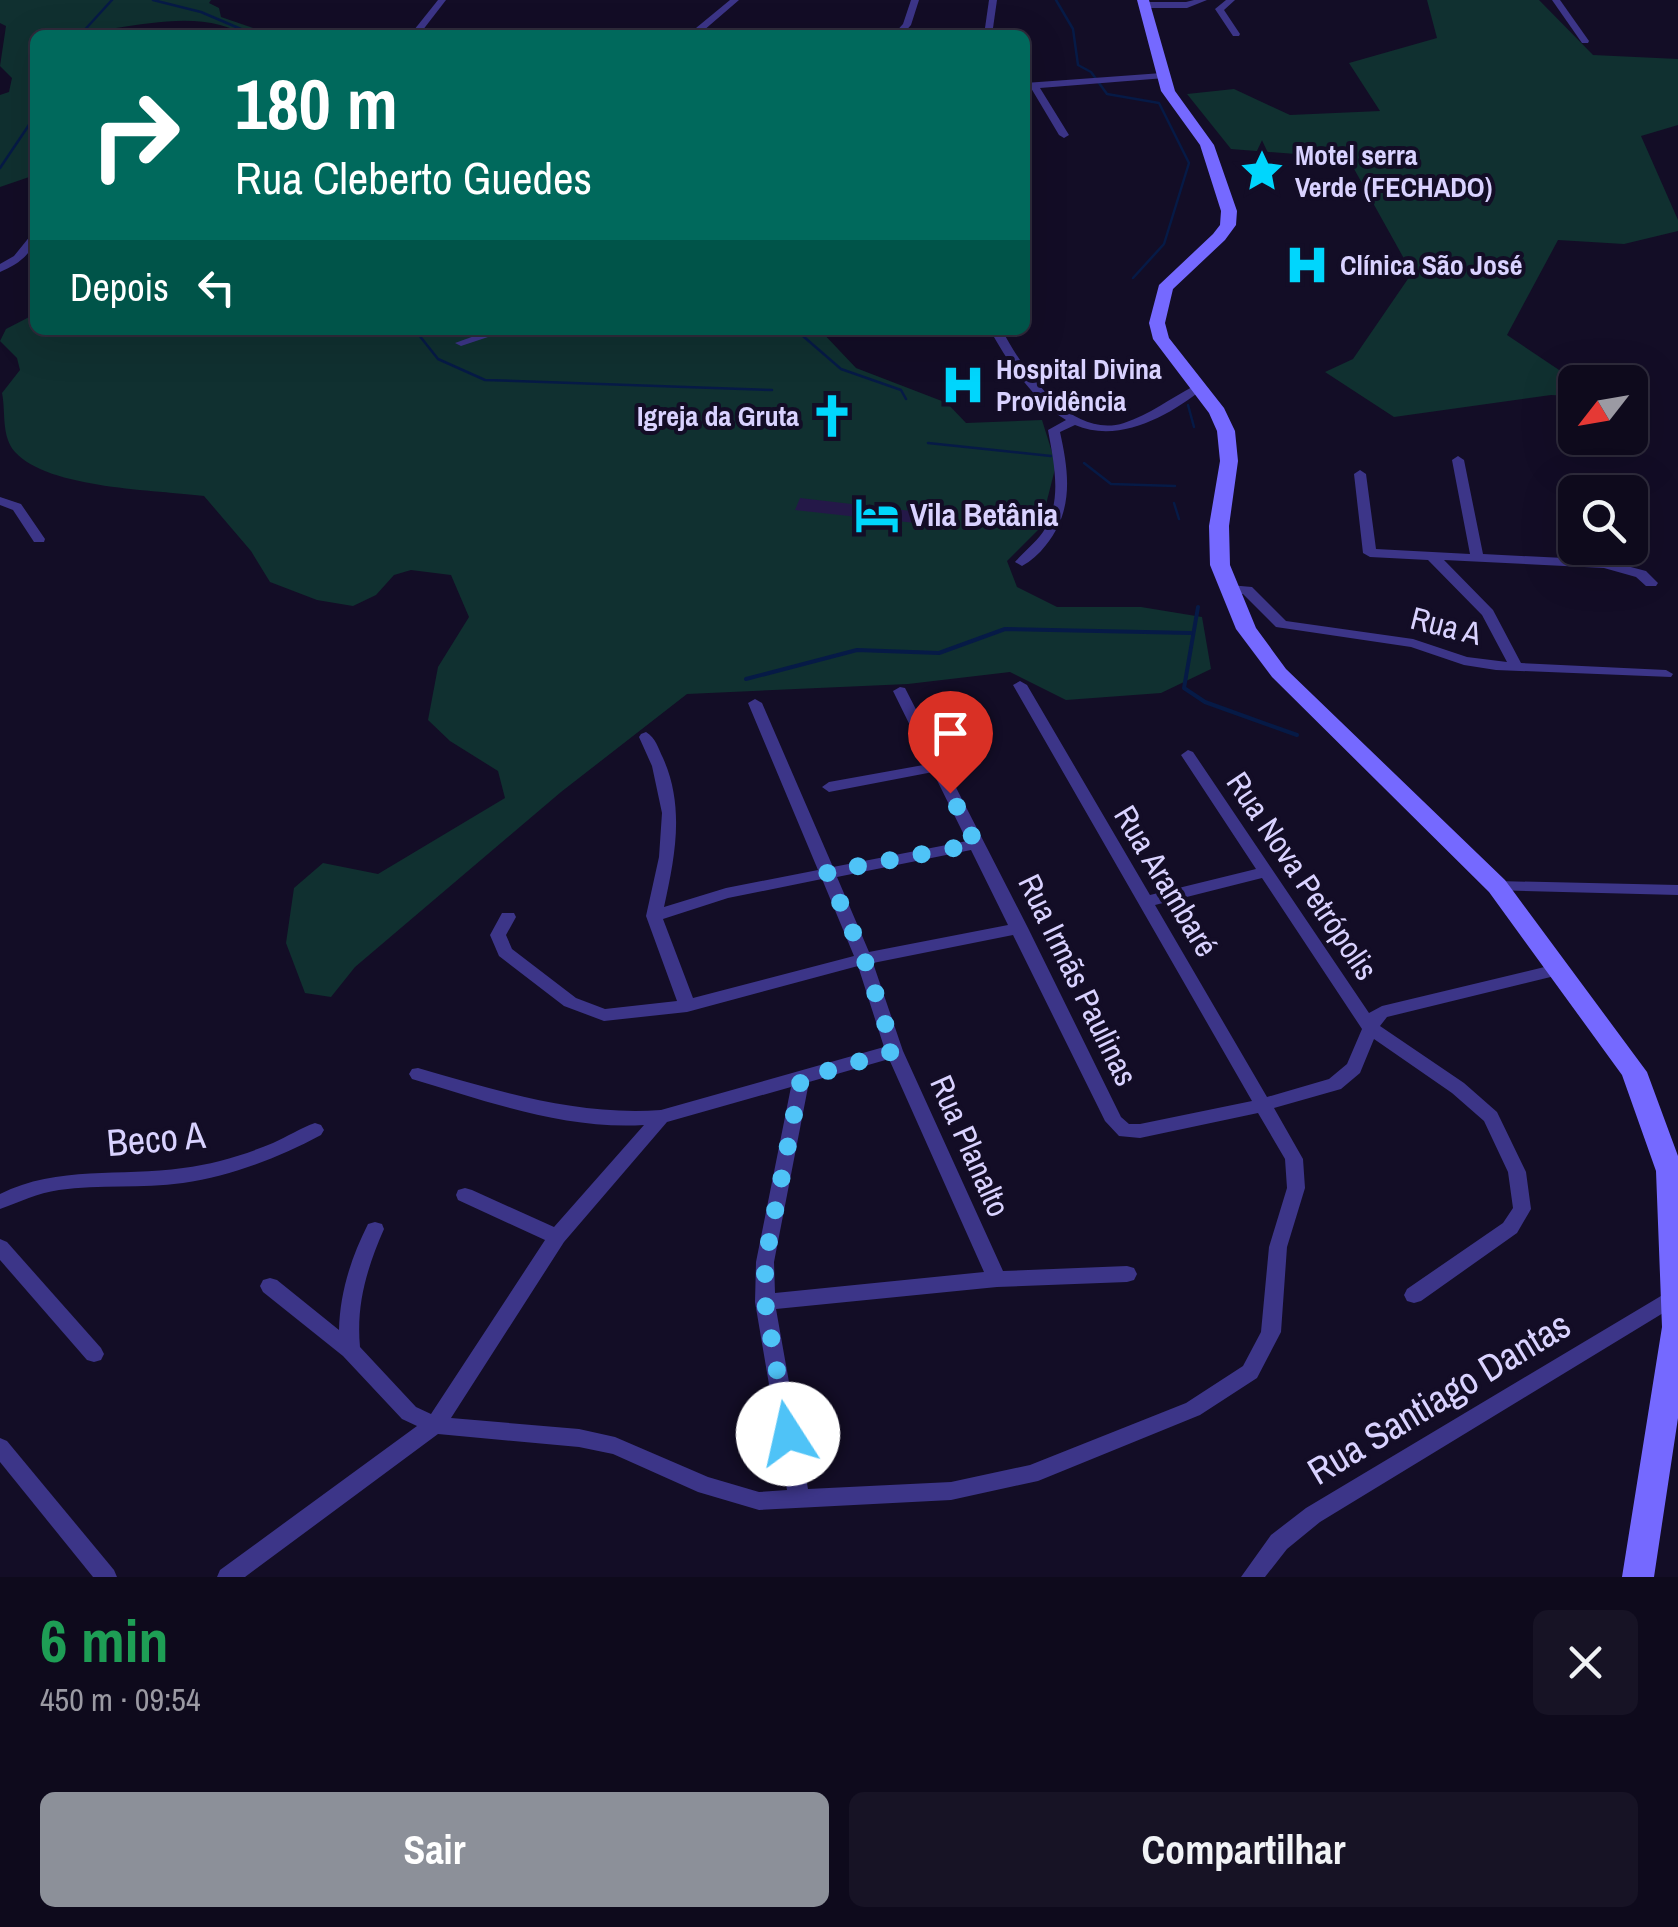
<!DOCTYPE html>
<html lang="pt">
<meta charset="utf-8">
<style>
body{margin:0;font-family:"Archivo Narrow",sans-serif;background:#171325;color:#f1f3f6;height:100vh;display:flex;flex-direction:column;font-size:38px;white-space:nowrap}
*{box-sizing:border-box;margin:0}
p{font-size:32px;color:#9b9aa3}
.icon{flex:none;width:55px;height:55px;fill:none;stroke:currentColor;stroke-width:2;stroke-linecap:round;stroke-linejoin:round}
.map{position:relative;height:1577px;overflow:hidden}
.drawer{display:flex;flex-direction:column;background:#0e0a1c;flex:1}
.drawer>*{flex:none}
.top-card{position:absolute;left:30px;top:30px;width:1000px;height:305px;border-radius:15px;box-shadow:0 10px 40px #0002,0 0 0 2px #2e2b3b;background:#00695c;color:#fff;overflow:hidden}
.needle{width:65px;rotate:239deg}
.controls{position:absolute;left:1558px;top:365px;display:grid;gap:20px}
.controls a{display:grid;place-items:center;width:90px;height:90px;border-radius:15px;background:#0e0a1c;box-shadow:0 10px 40px #0002,0 0 0 2px #2e2b3b;font-size:50px}
.pin{position:absolute;display:grid;place-items:center;width:85px;height:85px;color:#fff;margin:-102px -42px;border-radius:50% 50% 50% 0;rotate:-45deg;box-shadow:0 0 10px #0007}
.pin .icon{rotate:45deg}
.me{position:absolute;width:110px;margin:-55px;rotate:350deg;stroke-linejoin:round;filter:drop-shadow(0 0 8px #0008)}
.turn{display:flex;align-items:center;gap:35px;height:210px;padding:0 40px;font-size:45px}
.turn .icon{width:130px;height:130px;stroke-width:2.5}
.turn b{display:block;font-size:70px;line-height:85px}
.then{display:flex;align-items:center;height:95px;padding:0 40px;background:#0003;gap:20px;font-size:38px}
.round{display:grid;place-items:center;flex:none;width:105px;height:105px;border-radius:15px;background:#171325}
.head{display:flex;align-items:center;justify-content:space-between;height:170px;padding:0 40px}
h1{font-size:60px;font-weight:800;line-height:75px;color:#1e9e55}
.action{display:flex;gap:20px;margin-top:auto;padding:20px 40px}
.action a{flex:1;height:115px;border-radius:15px;background:#8c9099;color:#fff;font-size:40px;font-weight:800;line-height:115px;text-align:center}
.action a+a{background:#171325;color:#f1f3f6}
.map>svg:first-child{display:block}
.green{fill:#103030}
.lines{fill:none;stroke-linecap:round;stroke-linejoin:round}
.stream-far1{stroke:#061a46;stroke-width:2.5}
.stream{stroke:#061a46;stroke-width:4}
.building{fill:#241848}
.minor{fill:#3c3588;fill-rule:evenodd}
.secondary{fill:#7569ff;fill-rule:evenodd}
.route{stroke:#4fc3f7;stroke-width:18;stroke-dasharray:0 32.4}
.labels{text-anchor:middle;stroke-width:8;stroke-linejoin:round;paint-order:stroke}
.far-poi-label{font-size:28px;font-weight:bold;fill:#d9d2ff;stroke:#130d26;text-anchor:start}
.poi-label{font-size:32px;font-weight:bold;fill:#d9d2ff;stroke:#130d26;text-anchor:start}
.street-label{font-size:32px;fill:#d9d2ff;stroke:#130d26}
.near-street-label{font-size:38px;fill:#d9d2ff;stroke:#130d26}
</style>
<div class="map">
<svg width="1678" height="1577" viewBox="0 0 1678 1577">
<rect width="100%" height="100%" fill="#130d26"/>
<g class="green">
<path d="M0,0H211L209,3L219,8L221,17L274,35C247,35 244,32 220,25C188,16 149,23 116,28L111,35H35V175L0,187V95L9,92L12,78L0,66L6,26L0,23Z"/>
<path d="M1427,0H1539L1593,55L1678,59V125L1641,136L1678,220V231L1624,244L1558,240L1507,335L1577,382L1575,396L1551,395L1394,417L1325,372L1353,359L1412,273L1348,158L1231,149L1187,94L1234,89L1290,115L1380,111L1349,63L1437,38Z"/>
<path d="M35,314V330H820L856,368L947,403L966,423L1042,420L1056,465L1040,528L1007,561L1017,587L1057,607H1141L1202,617L1211,669L1161,693L1066,700L1010,672L908,684L687,694L561,792L355,967L331,997L305,993L286,943L294,888L323,863L378,874L505,798L498,771L450,741L428,720L438,667L469,617L451,575L411,570L394,575L376,595L353,606L317,600L270,582L251,551L204,496C158,490 48,489 15,452C1,436 6,413 2,393L20,370L17,358L0,341L6,329Z"/>
</g>
<g class="lines">
<g class="stream-far1">
<path d="M153,0L201,12L255,35"/>
<path d="M1056,0L1073,29L1078,65L1091,72L1107,94L1159,103L1189,163L1164,244L1133,278"/>
<path d="M80,35L112,0"/>
<path d="M0,168L35,116"/>
<path d="M415,330L438,359L485,380L772,390"/>
<path d="M796,330L841,369L901,390L906,399"/>
<path d="M1188,405L1194,427"/>
<path d="M928,443L1051,456"/>
<path d="M1084,463L1111,484L1175,486"/>
<path d="M1174,503L1179,519"/>
</g>
<g class="stream">
<path d="M1198,607L1184,688L1205,702L1297,735"/>
<path d="M746,679L857,650L939,653L1005,629L1191,633"/>
</g>
</g>
<path class="building" d="M800,498L920,512L916,523L878,519L868,528L854,526L858,517L795,510Z"/>
<g class="lines">
<g class="minor">
<path d="M438,0H446L419,35H410Z"/>
<path d="M730,0H739L703,31V35H695L696,28Z"/>
<path d="M911,0H919L911,25L902,35H893L903,24Z"/>
<path d="M989,0H997L992,35H984Z"/>
<path d="M1194,0H1207L1187,8H1144L1140,5L1144,2H1186Z"/>
<path d="M1226,0H1235L1224,10L1240,34L1239,36H1233L1215,9Z"/>
<path d="M1552,0H1560L1589,41L1588,43H1582Z"/>
<path d="M1162,73L1165,74V78L1040,88L1069,135L1064,138L1059,135L1031,88L1025,89V83Z"/>
<path d="M35,234C35,253 17,265 0,272V264L14,256L31,235Z"/>
<path d="M491,330H509L461,346L455,343Z"/>
<path d="M990,330H1002C1023,370 1071,440 1124,423C1149,415 1171,398 1194,386L1198,385L1204,388C1169,416 1119,444 1075,425L1060,432C1069,473 1074,510 1046,545C1039,554 1031,561 1022,566L1015,562C1024,552 1035,543 1043,532C1063,501 1054,464 1048,430L1066,420C1032,399 1009,364 990,330Z"/>
<path d="M1458,456L1464,460L1483,554L1604,560L1646,571L1658,583L1656,586H1646L1636,577L1604,568L1444,560L1493,610L1521,663L1666,670L1673,674L1671,677L1496,670L1464,665L1411,647L1276,627L1243,594L1229,593L1222,589L1229,585L1252,587L1286,621L1413,639L1467,657L1507,662L1482,615L1428,560L1370,557L1363,553L1354,474L1360,470L1366,474L1376,549L1470,554L1452,460Z"/>
<path d="M0,497L21,504L45,539L44,542H34L13,510L0,505Z"/>
<path d="M1563,499C1576,505 1575,523 1575,536L1569,532L1557,503Z"/>
<path d="M1020,681L1027,685L1150,895L1256,869L1181,755L1188,750L1193,752L1369,1013L1382,1006L1561,963L1567,965L1569,969L1567,973L1387,1017L1380,1026L1464,1083L1497,1112L1526,1172L1531,1209L1517,1233L1421,1301L1414,1303L1407,1301L1404,1295L1407,1289L1503,1223L1513,1208L1508,1172L1484,1121L1452,1093L1374,1039L1360,1073L1341,1089L1274,1108L1303,1159L1305,1188L1287,1247L1281,1332L1257,1378L1200,1415L1038,1481L951,1500L759,1510L698,1492L613,1454L579,1447L438,1434L245,1577H217L220,1570L417,1426L402,1419L343,1356L263,1292L260,1286L263,1280L270,1278L277,1280L339,1330C340,1292 351,1258 368,1224L375,1222L382,1224L384,1229C367,1268 356,1304 360,1347L416,1407L431,1414L545,1240L458,1200L456,1195L458,1190L465,1188L472,1190L554,1227L644,1125C565,1130 486,1101 412,1079L409,1074L412,1069L418,1068C499,1091 576,1116 661,1110L884,1047L858,966L687,1012L604,1021L564,1006L499,956L490,935L502,913H514L516,917L506,935L512,949L576,998L605,1009L677,1001L646,916L659,857L662,813L652,766L639,737L641,734L646,732C656,738 658,748 663,758C685,807 675,857 664,907L726,888L818,870L748,703L755,699L762,703L833,867L967,841L933,772L829,792L822,787L829,782L929,764L893,691L900,687L905,688L1028,928L1121,1117L1129,1124H1140L1252,1101L1013,685ZM971,850L1008,925L869,952L837,877ZM1262,878L1362,1029L1347,1064L1329,1079L1267,1097L1155,905ZM822,879L854,956L693,998L663,919L728,898ZM1013,935L1105,1121L1119,1136L1140,1138L1258,1113L1285,1159L1287,1188L1269,1247L1261,1332L1243,1366L1186,1403L1030,1465L951,1482L808,1489L776,1309L997,1287L1127,1282L1134,1280L1137,1274L1134,1268L1127,1266L1003,1271L903,1051L873,963ZM889,1059L984,1272L775,1293L774,1262L809,1082ZM791,1087L756,1262L755,1302L787,1490L759,1492L708,1477L615,1437L579,1429L451,1418L564,1242L667,1122Z"/>
<path d="M1497,881L1678,885V895L1491,890L1489,886L1491,882Z"/>
<path d="M315,1123L321,1125L324,1130L321,1135C278,1158 232,1176 183,1183C141,1189 100,1184 59,1190C37,1193 20,1202 0,1209V1194C58,1165 121,1177 183,1168C214,1164 244,1155 273,1143C287,1137 300,1128 315,1123Z"/>
<path d="M0,1239L7,1242L101,1348L104,1354L101,1360L94,1362L87,1360L0,1260Z"/>
<path d="M1676,1287L1678,1288V1304L1320,1522L1287,1549L1265,1577H1241L1271,1535L1306,1508Z"/>
<path d="M0,1438L7,1441L114,1570L117,1577H93L0,1462Z"/>
</g>
<path class="secondary" d="M1137,0H1149L1175,91L1214,145L1237,211L1236,225L1225,240L1173,289L1165,323L1169,338L1224,408L1235,431L1238,461L1229,526L1230,565L1256,628L1286,669L1505,880L1647,1072L1678,1156V1418L1654,1577H1622L1662,1327L1656,1171L1622,1075L1489,892L1272,677L1236,629L1210,565L1209,526L1220,461L1217,431L1209,413L1153,339L1149,323L1159,285L1213,234L1220,225L1221,211L1200,145L1161,91Z"/>
</g>
<g class="lines">
<path class="route" d="M788,1434L765,1302V1262L801,1079L894,1051L864,958L827,872L976,844L950,793"/>
</g>
<defs>
<g id="sight-bare" transform="scale(3.45)"><path d="M0-6L1.8-2.2L6-1.7L2.9 1.2L3.7 5.4L0 3.3L-3.7 5.4L-2.9 1.2L-6-1.7L-1.8-2.2Z" fill="#00d6fd" stroke="#130d26" stroke-width="2.5" paint-order="stroke"/></g>
<g id="hospital-bare" transform="scale(3.45)"><path d="M-5-5h3v3.5h4V-5h3V5h-3V1.5h-4V5h-3Z" fill="#00d6fd" stroke="#130d26" stroke-width="2.5" paint-order="stroke"/></g>
<g id="church-bare" transform="scale(3.45)"><path d="M-1.2-6h2.4v3.5h3.3v2.4h-3.3V6h-2.4V-.1h-3.3v-2.4h3.3Z" fill="#00d6fd" stroke="#130d26" stroke-width="2.5" paint-order="stroke"/></g>
<g id="hotel-bare" transform="scale(3.45)"><path d="M-6-4.5h1.5V1H6V5H4.5V3h-9V5H-6ZM-4 0a1.8 1.8 0 1 1 3.6 0ZM.5 0V-2.5h3Q6-2.5 6 0Z" fill="#00d6fd" stroke="#130d26" stroke-width="2.5" paint-order="stroke"/></g>
</defs>
<g fill-rule="evenodd">
<use href="#sight-bare" x="1262" y="171"/>
<use href="#hospital-bare" x="1307" y="265"/>
<use href="#hospital-bare" x="963" y="385"/>
<use href="#church-bare" x="832" y="416"/>
<use href="#hotel-bare" x="877" y="515"/>
</g>
<g class="labels">
<g class="far-poi-label">
<text x="1295" y="165">Motel serra<tspan x="1295" dy="32">Verde (FECHADO)</tspan></text>
<text x="1340" y="275">Clínica São José</text>
<text x="996" y="379">Hospital Divina<tspan x="996" dy="32">Providência</tspan></text>
<text x="799" y="426" text-anchor="end">Igreja da Gruta</text>
</g>
<g class="poi-label">
<text x="910" y="526">Vila Betânia</text>
</g>
<g class="street-label">
<text transform="translate(1446 626) rotate(14)" y="11">Rua A</text>
<text transform="translate(1302 876) rotate(56)" y="11">Rua Nova Petrópolis</text>
<text transform="translate(1166 881) rotate(59)" y="11">Rua Arambaré</text>
<text transform="translate(1078 980) rotate(64)" y="11">Rua Irmãs Paulinas</text>
<text transform="translate(970 1146) rotate(66)" y="11">Rua Planalto</text>
</g>
<g class="near-street-label">
<text transform="translate(156 1139) rotate(-5)" y="13">Beco A</text>
<text transform="translate(1439 1398) rotate(-31)" y="13">Rua Santiago Dantas</text>
</g>
</g>
</svg>
<div class="controls">
<a><svg class="needle" viewBox="-14 -14 28 28"><path d="M0-13l5 13h-10z" fill="#e53935"/><path d="M0 13l5-13h-10z" fill="#9b9aa3"/></svg></a>
<a><svg class="icon" aria-label="search" viewBox="0 0 24 24"><circle cx="10" cy="10" r="6"/><path d="M15 15l6 6"/></svg></a>
</div>
<div class="pin" style="left:950px;top:793px;background:#d93025"><svg class="icon" aria-label="arrive" viewBox="0 0 24 24"><path d="M6 21V4h12l-3 4 3 4H6"/></svg></div>
<svg class="me" style="left:788px;top:1434px" viewBox="-20 -20 40 40"><circle r="19" fill="#fff"/><path d="M0-13L10 11 0 6-10 11z" fill="#4fc3f7"/></svg>
<div class="top-card">
<div class="turn"><svg class="icon" aria-label="right" viewBox="0 0 24 24"><path d="M7 20v-9h11M14 6l5 5-5 5"/></svg><div><b>180 m</b>Rua Cleberto Guedes</div></div>
<div class="then">Depois<svg class="icon" aria-label="left" viewBox="0 0 24 24"><path d="M17 20v-9H6M10 6l-5 5 5 5"/></svg></div>
</div>
</div>
<section class="drawer">
<div class="head"><div><h1>6 min</h1><p>450 m · 09:54</p></div><a class="round"><svg class="icon" aria-label="close" viewBox="0 0 24 24"><path d="M6 6l12 12M18 6L6 18"/></svg></a></div>
<div class="action"><a>Sair</a><a>Compartilhar</a></div>
</section>
